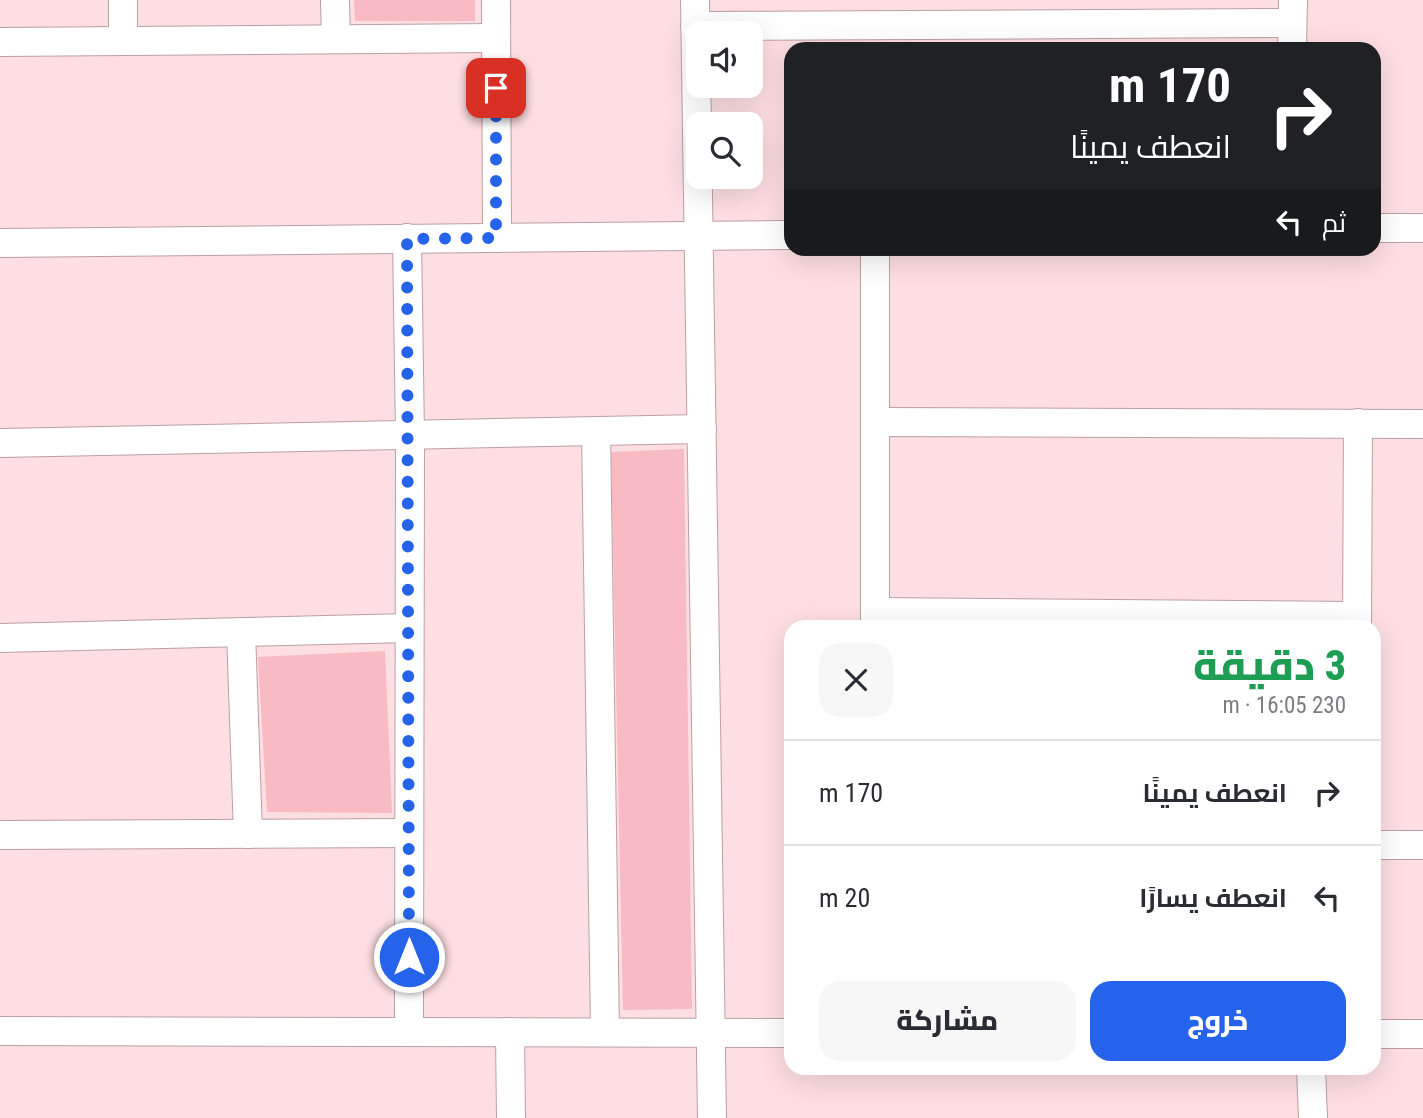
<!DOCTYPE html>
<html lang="ar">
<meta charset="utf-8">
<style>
body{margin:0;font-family:"Roboto Condensed",Cairo,sans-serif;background:#f7f7f7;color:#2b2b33;direction:rtl;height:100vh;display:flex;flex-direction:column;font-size:26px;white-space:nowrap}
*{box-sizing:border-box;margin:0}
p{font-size:23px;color:#7c7c81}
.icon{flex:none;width:38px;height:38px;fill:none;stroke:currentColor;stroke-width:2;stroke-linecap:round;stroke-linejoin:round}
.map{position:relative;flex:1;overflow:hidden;direction:ltr}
.drawer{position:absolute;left:784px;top:620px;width:597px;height:455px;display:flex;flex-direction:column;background:#fff;border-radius:21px;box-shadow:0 7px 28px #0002;direction:rtl}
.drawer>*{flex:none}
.top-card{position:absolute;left:784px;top:42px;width:597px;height:214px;border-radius:21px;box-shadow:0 7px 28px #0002;direction:rtl;background:#202124;color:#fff;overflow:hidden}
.buttons{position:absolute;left:686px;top:21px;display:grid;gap:14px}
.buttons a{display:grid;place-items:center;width:77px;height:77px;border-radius:14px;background:#fff;box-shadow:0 7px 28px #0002;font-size:35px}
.pin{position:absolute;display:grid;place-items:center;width:60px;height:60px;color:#fff;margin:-30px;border-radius:14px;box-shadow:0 4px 10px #0006}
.me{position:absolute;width:77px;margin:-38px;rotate:0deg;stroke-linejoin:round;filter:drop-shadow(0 0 5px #0008)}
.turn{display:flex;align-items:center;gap:24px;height:147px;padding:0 35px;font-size:32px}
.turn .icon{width:91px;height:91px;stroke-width:2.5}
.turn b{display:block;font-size:49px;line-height:60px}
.then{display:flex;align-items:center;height:66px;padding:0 35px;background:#0003;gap:14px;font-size:26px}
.round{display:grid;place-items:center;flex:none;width:74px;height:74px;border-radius:21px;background:#f7f7f7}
.summary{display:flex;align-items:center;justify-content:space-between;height:119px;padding:0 35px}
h1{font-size:42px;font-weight:800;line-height:52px;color:#1e9e55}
.button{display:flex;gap:14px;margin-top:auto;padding:14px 35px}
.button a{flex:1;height:80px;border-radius:21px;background:#2563eb;color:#fff;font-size:28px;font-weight:800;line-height:80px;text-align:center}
.button a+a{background:#f7f7f7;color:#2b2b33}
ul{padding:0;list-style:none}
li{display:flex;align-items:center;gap:21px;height:105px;padding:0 35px;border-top:2px solid #e1e1e2}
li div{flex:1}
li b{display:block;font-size:26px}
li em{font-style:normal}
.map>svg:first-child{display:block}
.green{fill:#f8bac3}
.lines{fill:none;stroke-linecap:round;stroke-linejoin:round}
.minor-casing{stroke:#bd9fa3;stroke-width:30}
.minor{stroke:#fff;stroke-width:28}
.route{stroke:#2563eb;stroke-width:12;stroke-dasharray:0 21.6}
</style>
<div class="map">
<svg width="1423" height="1118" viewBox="0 0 1423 1118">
<rect width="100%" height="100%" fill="#fddee2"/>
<g class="green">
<path d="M354,0H475V21H355Z"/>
<path d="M684,449L692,1009L623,1010L611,452Z"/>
<path d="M385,651L392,813L267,812L258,657Z"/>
</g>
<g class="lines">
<g class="minor-casing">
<g id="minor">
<path d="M123,0V41"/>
<path d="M335,0L336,39"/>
<path d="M496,0L497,238"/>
<path d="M695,0L712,1118"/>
<path d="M695,26L1292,23"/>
<path d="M0,42L496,38"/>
<path d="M1292,49L1293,0"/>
<path d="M1374,228H1423"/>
<path d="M407,238L410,435L409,1032"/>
<path d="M0,243L791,235"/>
<path d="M875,248V626"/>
<path d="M875,422L1423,424"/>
<path d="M596,431L605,1032"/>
<path d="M0,443L702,429"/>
<path d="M875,612L1357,616"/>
<path d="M1357,626L1358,423"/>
<path d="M241,632L248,834"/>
<path d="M0,638L409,628"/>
<path d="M0,835L409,833"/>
<path d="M1374,845H1423"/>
<path d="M0,1031L791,1033"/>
<path d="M510,1032L511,1118"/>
<path d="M1374,1034H1423"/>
<path d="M1311,1068L1313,1118"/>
</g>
</g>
<use href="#minor" class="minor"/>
</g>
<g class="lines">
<path class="route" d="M409,957L407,239L496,238V88"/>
</g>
</svg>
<div class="buttons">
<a><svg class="icon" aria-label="sound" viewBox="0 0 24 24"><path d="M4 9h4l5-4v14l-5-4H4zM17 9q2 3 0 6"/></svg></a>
<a><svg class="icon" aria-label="search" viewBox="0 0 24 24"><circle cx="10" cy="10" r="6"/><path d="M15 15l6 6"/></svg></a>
</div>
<div class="pin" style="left:496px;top:88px;background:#d93025"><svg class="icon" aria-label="arrive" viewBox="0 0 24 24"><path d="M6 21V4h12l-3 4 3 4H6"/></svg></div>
<svg class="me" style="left:409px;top:957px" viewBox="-20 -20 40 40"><circle r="17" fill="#2563eb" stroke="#fff" stroke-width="3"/><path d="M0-11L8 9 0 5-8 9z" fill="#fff"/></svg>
<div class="top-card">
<div class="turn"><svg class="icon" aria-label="right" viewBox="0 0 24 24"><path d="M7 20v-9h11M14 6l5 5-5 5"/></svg><div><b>170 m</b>انعطف يمينًا</div></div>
<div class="then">ثم<svg class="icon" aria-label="left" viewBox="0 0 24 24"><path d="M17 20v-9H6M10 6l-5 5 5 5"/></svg></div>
</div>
<section class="drawer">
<div class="summary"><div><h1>3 دقيقة</h1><p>230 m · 16:05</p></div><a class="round"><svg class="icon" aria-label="close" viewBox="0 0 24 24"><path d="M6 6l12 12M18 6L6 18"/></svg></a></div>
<ul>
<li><svg class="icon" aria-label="right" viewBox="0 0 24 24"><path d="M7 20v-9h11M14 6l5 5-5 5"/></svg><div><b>انعطف يمينًا</b></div><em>170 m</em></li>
<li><svg class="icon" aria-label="left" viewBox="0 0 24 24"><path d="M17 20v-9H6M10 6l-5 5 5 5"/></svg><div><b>انعطف يسارًا</b></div><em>20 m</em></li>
</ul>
<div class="button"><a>خروج</a><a>مشاركة</a></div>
</section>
</div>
